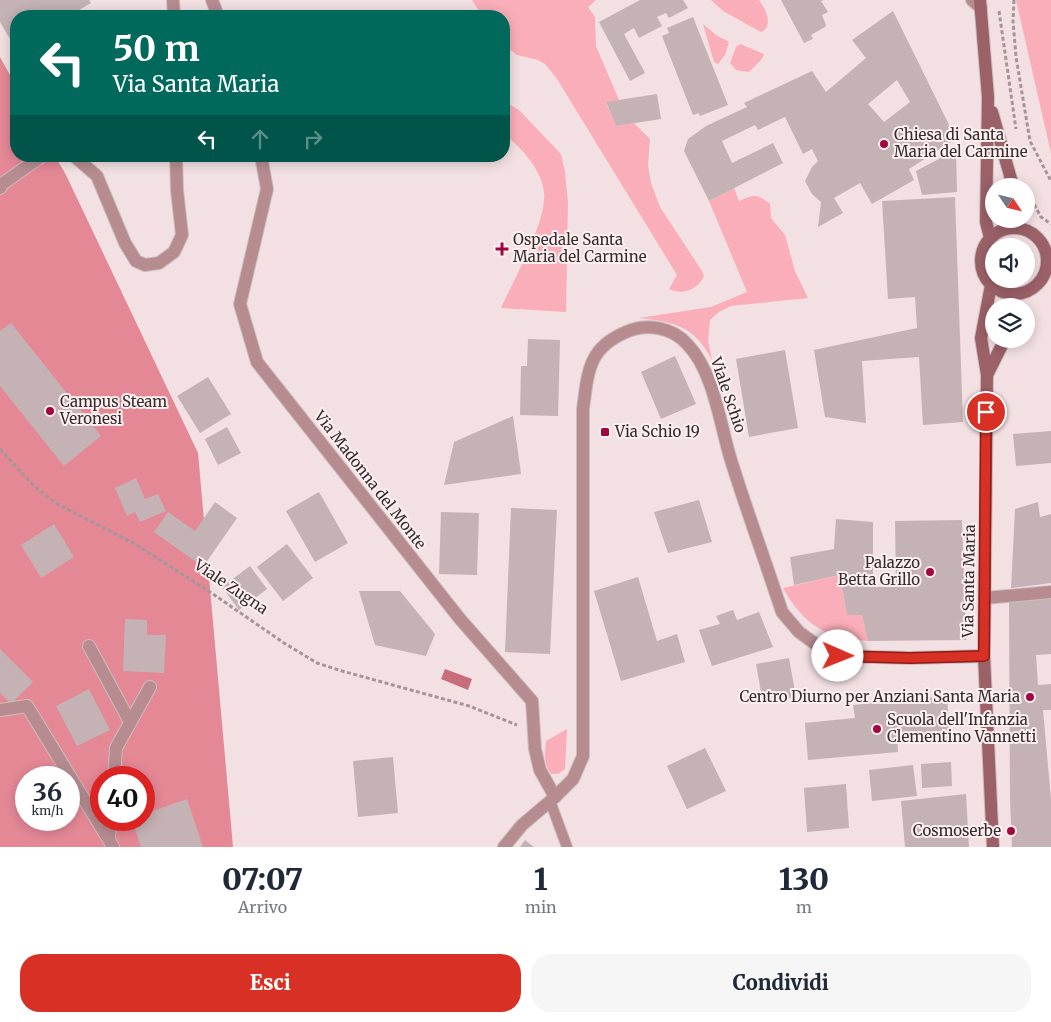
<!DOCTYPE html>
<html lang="it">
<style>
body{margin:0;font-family:Merriweather,serif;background:#f6f6f7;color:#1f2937;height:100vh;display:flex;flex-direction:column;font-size:19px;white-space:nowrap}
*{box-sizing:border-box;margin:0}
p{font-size:16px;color:#747a83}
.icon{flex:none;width:28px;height:28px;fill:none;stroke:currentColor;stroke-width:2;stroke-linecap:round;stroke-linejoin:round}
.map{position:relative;height:847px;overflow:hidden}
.drawer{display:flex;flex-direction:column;background:#fff;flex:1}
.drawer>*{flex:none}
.banner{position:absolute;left:10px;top:10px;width:500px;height:152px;border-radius:20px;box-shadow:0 2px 12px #0003;background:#00695c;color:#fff;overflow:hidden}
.needle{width:32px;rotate:125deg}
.controls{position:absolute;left:985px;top:178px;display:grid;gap:10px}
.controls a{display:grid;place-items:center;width:50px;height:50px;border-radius:50%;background:#fff;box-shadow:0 2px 12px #0003;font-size:25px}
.speed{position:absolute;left:15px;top:766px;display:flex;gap:10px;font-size:25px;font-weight:700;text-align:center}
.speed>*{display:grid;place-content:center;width:65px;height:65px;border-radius:50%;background:#fff;box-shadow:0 2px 12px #0003;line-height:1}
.speed small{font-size:12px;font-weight:400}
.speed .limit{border:8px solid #d22;background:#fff;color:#111}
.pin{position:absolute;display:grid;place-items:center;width:42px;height:42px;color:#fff;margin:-21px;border:2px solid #fff;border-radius:50%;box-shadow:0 1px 5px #0007}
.me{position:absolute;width:55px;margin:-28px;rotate:91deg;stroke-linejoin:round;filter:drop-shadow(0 0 4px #0008)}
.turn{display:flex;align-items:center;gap:18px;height:105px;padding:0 20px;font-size:22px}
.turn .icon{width:65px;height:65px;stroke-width:2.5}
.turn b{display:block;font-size:35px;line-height:42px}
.lanes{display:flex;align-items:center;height:48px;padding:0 20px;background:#0003;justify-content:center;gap:25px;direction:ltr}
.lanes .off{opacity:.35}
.eta{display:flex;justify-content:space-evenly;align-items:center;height:85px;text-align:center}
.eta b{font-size:30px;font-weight:800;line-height:35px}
.action{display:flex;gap:10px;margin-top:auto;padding:10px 20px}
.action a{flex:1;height:58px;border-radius:20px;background:#d93025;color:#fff;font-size:20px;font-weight:800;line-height:58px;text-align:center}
.action a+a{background:#f6f6f7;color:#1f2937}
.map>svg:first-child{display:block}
.green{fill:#faaeb9}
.forest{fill:#e58896;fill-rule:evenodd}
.water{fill:#c86d7c}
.building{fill:#c4b2b4;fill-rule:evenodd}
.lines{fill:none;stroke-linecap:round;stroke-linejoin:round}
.service-casing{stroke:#cdbcbe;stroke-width:12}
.minor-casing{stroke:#cdbcbe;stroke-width:14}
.tertiary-casing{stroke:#cdbcbe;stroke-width:14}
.secondary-casing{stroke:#cdbcbe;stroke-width:14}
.path{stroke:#a49697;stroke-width:3;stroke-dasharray:4 2.5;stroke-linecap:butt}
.service{stroke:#b68c91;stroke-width:10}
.minor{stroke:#b68c91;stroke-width:12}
.tertiary{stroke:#b68c91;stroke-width:12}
.secondary{stroke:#9b6068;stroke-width:12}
.route-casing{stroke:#8d1f18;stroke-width:12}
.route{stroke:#d93025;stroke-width:9}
.poi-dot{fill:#a2063f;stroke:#feeff0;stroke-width:2}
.labels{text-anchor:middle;stroke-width:4;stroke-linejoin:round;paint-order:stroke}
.poi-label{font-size:15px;fill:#342d2d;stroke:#feeff0;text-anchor:start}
.street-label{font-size:15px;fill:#342d2d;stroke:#feeff0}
</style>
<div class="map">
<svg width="1051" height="847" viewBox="0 0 1051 847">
<rect width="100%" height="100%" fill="#f3e0e2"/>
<g class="green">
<path d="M472,0H596L588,7L595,17L596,46L619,100L606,103L616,126L634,123L650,139L648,165L651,183L660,207L702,271L704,276C698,289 683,296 669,289L677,275L557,79L545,64L538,60L517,55L504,45V16H482Z"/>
<path d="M711,0H759C766,9 774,26 761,32L723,11Z"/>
<path d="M1016,0H1051V153Z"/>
<path d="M703,24L716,35L729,42L725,55L718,64L714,62Z"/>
<path d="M740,44L764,54L762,59L749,72L736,70L730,63L736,47Z"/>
<path d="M504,101L519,110L561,154L565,172L568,202L566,312L501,308C513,281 547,221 544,193C542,169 521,148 504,134Z"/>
<path d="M734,188L739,201C755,194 757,194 770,204L771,218L785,235L795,271L808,298L731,306L719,312L710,320L708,341L712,360C694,326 675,322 639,318L711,307L747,292L709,201Z"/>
<path d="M840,575L847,615H862L868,641C825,638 804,625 783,588Z"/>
<path d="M567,729L565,769L558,774H551C543,764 545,753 546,741Z"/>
</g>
<path class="forest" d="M0,57L16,86V156H55L66,175L198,453L233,847H0ZM26,778H69V820H26ZM101,778H144V820H101Z"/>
<path class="water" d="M445,669L472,679L468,690L441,679Z"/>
<g class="building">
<path d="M0,0H89L91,3L69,16H16V49L0,22Z"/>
<path d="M640,0H683L688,8L669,18L666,13L657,17L662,26L639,38L634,28L624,34L645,73L630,81L599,22Z"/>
<path d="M781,0H824L821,1L828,12L822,15L826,25L825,27L811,35L813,39L804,43Z"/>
<path d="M893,11L956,139L909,169L914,180L872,204L860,183L834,198L843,213L818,227L821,202L812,194L805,181L812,167L818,161L812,149L803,154L785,117L758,130L755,125L722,141L732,163L773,143L783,163L709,201L684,151L688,139L706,126L747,107L744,103L812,71L826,92L866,58L852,40ZM897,80L910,102L884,122L868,104Z"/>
<path d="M693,17L728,105L700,116L699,113L693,115L662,36L669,33L667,28Z"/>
<path d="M657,94L661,119L616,126L606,102Z"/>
<path d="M956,150L957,192L922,195L916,171Z"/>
<path d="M955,197L963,422L923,425L919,357L862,361L866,423L825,417L814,350L917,328L915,297L888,299L882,201Z"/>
<path d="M11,323L101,436L64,466L0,386V331Z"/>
<path d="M528,339L560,340L558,416L520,415L521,366H527Z"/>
<path d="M785,350L798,428L749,437L736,359Z"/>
<path d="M675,356L696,404L661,419L641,372Z"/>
<path d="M208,377L231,414L200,433L177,396Z"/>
<path d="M513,416L521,474L444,485L454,442Z"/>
<path d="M227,427L241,453L218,465L205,439Z"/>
<path d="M1051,431V463L1016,466L1013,434Z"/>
<path d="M136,478L145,499L158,494L166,511L140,522L135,512L127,516L115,488Z"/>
<path d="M319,492L348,543L315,562L286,511Z"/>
<path d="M699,500L712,542L668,553L654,512Z"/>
<path d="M215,502L237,518L203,567L154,532L168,512L195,531Z"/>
<path d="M1038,502L1040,517L1051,514V583L1011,588L1015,509Z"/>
<path d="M511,508L557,510L550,654L505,652Z"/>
<path d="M441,512L479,513L477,575L439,574Z"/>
<path d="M836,519L873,522V587H896L895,521L962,520L966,640L868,641L862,615H847L840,575L794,585L790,557L834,549Z"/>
<path d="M54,524L74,557L41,578L21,545Z"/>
<path d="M287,544L313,578L283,601L257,567Z"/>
<path d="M250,566L267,589L239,610L222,587Z"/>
<path d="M638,577L657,641L677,634L685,662L621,681L594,591Z"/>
<path d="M359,591H400L435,634L426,656L375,645Z"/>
<path d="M1051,597V654L1036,655L1038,685L1051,684V710H1043L1051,799V847H1012L1010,800L1009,599Z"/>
<path d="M733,610L737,620L759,612L773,647L712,666L699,630L720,624L716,616Z"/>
<path d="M125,619L147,620V635H166L164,673L123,671Z"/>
<path d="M0,649L33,682L11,704L0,693Z"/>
<path d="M789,658L796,697L763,703L756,664Z"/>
<path d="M89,689L110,730L77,746L56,706Z"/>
<path d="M947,696L950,741L925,743L924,735L897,737L898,752L808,760L805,723L855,718L853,705Z"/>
<path d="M705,748L726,791L687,809L667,766Z"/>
<path d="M393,757L398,813L358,817L353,761Z"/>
<path d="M951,762L952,786L922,788L921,764Z"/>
<path d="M913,765L917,796L872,801L869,770Z"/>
<path d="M846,784L849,828L807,832L804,788Z"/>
<path d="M966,794L969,847H905L901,801Z"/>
<path d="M187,799L203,847H141L132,820H144V814Z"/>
<path d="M525,840L534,847H520Z"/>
</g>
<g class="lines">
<g class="service-casing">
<path id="service" d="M550,801L567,847"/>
</g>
<g class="minor-casing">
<g id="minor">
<path d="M173,0L174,16"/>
<path d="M212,0L218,16"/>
<path d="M972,0L981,8"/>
<path d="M74,156L97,176L125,243L136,261L145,265L159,263L174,252L182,235L177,190L176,156"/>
<path d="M261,156L267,189L240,304L257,362L460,619L532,701L535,749L540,770L555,797"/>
<path d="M0,188L2,184L42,156"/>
<path d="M985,598L1051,592"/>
<path d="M89,646L130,722"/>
<path d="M0,710L27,706L109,840"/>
<path d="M114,778L116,748L150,687"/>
<path d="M110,820L109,840L113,847"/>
</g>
</g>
<g class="tertiary-casing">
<path id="tertiary" d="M504,847L522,825L555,797L573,779L583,756V409C588,372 588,348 626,332C647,323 673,327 688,345C713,371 720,423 730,457C746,509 765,560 782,612L799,632L821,648L838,656L910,658L984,656"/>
</g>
<g class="secondary-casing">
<g id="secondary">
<path d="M980,0L988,97L986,222L990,238"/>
<path d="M992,112L1013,186"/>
<circle cx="1014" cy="261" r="33"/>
<path d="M991,285L981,338L987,375L984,656L993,847"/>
<path d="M987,375L1005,339"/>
</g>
</g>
<g class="path">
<path d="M1014,0L1013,21L1016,57L1030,141L1051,181"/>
<path d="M999,11L1016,129"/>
<path d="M1028,193L1041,217L1051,224"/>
<path d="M0,449L33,485L57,504L135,544L213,594L284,643L317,663L342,671L469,706L517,725"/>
</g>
<use href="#service" class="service"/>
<use href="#minor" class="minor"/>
<use href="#tertiary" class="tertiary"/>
<use href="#secondary" class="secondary"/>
</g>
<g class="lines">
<g class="route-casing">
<path id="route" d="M838,656L910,658L984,656L986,412"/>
</g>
<use href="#route" class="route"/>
</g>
<g class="poi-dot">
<circle cx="884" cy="144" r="5"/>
<path d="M499.5 241.5h5v5h5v5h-5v5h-5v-5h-5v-5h5z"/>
<circle cx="50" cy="411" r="5"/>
<rect x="600" y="427" width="10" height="10" rx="2.5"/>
<circle cx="930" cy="572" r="5"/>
<circle cx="1030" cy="697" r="5"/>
<circle cx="877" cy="729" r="5"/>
<circle cx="1011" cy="831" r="5"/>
</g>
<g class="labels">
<g class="poi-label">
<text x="894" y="140">Chiesa di Santa<tspan x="894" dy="17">Maria del Carmine</tspan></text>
<text x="513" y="245">Ospedale Santa<tspan x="513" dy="17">Maria del Carmine</tspan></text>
<text x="60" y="407">Campus Steam<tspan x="60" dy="17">Veronesi</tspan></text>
<text x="615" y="437">Via Schio 19</text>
<text x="920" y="568" text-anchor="end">Palazzo<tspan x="920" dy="17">Betta Grillo</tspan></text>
<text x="1020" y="702" text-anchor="end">Centro Diurno per Anziani Santa Maria</text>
<text x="887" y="725">Scuola dell'Infanzia<tspan x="887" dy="17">Clementino Vannetti</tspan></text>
<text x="1001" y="836" text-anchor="end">Cosmoserbe</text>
</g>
<g class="street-label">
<text transform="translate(728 395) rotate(71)" y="5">Viale Schio</text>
<text transform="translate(370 480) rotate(52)" y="5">Via Madonna del Monte</text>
<text transform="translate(969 581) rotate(-89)" y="5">Via Santa Maria</text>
<text transform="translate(231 587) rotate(34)" y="5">Viale Zugna</text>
</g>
</g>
</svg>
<div class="controls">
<a><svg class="needle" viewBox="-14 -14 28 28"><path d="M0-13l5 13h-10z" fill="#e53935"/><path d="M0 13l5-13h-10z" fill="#747a83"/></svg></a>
<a><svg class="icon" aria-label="sound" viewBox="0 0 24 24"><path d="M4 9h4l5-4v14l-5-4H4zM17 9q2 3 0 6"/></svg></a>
<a><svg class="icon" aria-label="layers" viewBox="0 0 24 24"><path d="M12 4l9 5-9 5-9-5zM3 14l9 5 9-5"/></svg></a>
</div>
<div class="speed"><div>36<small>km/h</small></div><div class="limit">40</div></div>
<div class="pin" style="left:986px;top:412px;background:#d93025"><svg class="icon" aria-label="arrive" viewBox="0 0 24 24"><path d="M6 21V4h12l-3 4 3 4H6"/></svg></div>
<svg class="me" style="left:838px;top:656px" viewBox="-20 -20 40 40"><circle r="19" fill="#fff"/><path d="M0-13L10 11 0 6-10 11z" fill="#d93025"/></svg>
<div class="banner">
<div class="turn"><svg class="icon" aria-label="left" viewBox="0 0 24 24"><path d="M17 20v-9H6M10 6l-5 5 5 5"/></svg><div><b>50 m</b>Via Santa Maria</div></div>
<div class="lanes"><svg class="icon" aria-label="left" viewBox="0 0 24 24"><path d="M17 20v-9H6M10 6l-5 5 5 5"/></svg><svg class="icon off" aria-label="ahead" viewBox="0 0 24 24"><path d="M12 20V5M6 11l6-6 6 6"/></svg><svg class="icon off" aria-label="right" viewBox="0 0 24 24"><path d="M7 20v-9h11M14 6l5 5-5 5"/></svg></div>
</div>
</div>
<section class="drawer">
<div class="eta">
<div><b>07:07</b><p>Arrivo</p></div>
<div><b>1</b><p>min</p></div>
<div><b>130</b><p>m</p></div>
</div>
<div class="action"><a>Esci</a><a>Condividi</a></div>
</section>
